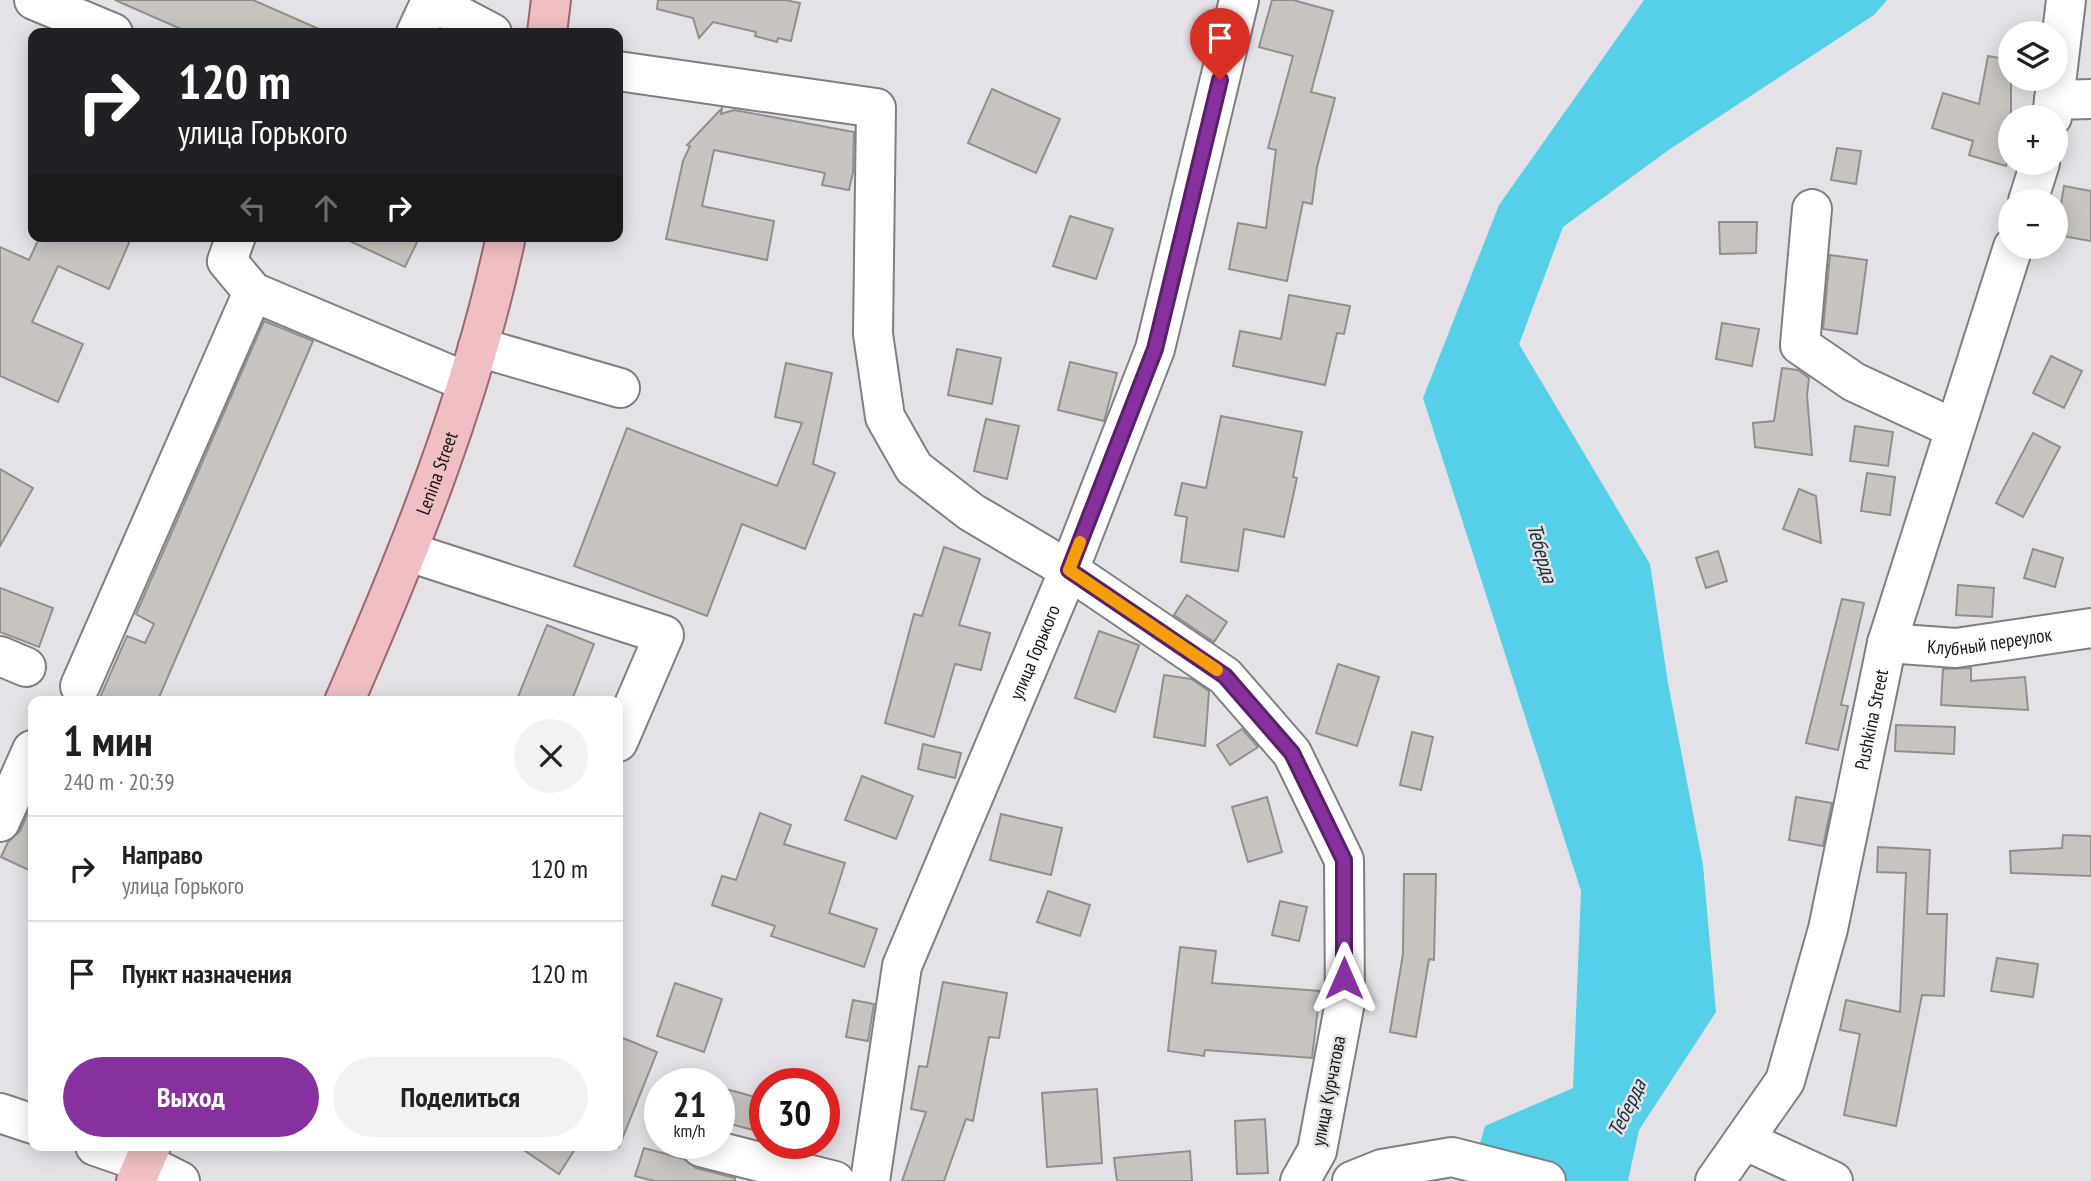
<!DOCTYPE html>
<html lang="ru">
<meta charset="utf-8">
<style>
body{margin:0;font-family:"PT Sans Narrow",sans-serif;background:#f2f2f2;color:#202124;height:100vh;display:flex;flex-direction:column;font-size:26px;white-space:nowrap}
*{box-sizing:border-box;margin:0}
p{font-size:23px;color:#757577}
.icon{flex:none;width:38px;height:38px;fill:none;stroke:currentColor;stroke-width:2;stroke-linecap:round;stroke-linejoin:round}
.map{position:relative;flex:1;overflow:hidden}
.details{position:absolute;left:28px;top:696px;width:595px;height:455px;display:flex;flex-direction:column;background:#fff;border-radius:14px;box-shadow:0 4px 18px #0003}
.details>*{flex:none}
.top-card{position:absolute;left:28px;top:28px;width:595px;height:214px;border-radius:14px;box-shadow:0 4px 18px #0003;background:#202124;color:#fff;overflow:hidden}
.buttons{position:absolute;left:1998px;top:21px;display:grid;gap:14px}
.buttons a{display:grid;place-items:center;width:70px;height:70px;border-radius:50%;background:#fff;box-shadow:0 4px 18px #0003;font-size:35px}
.speed{position:absolute;left:644px;top:1068px;display:flex;gap:14px;font-size:35px;font-weight:700;text-align:center}
.speed>*{display:grid;place-content:center;width:91px;height:91px;border-radius:50%;background:#fff;box-shadow:0 4px 18px #0003;line-height:1}
.speed small{font-size:18px;font-weight:400}
.speed .limit{border:10px solid #d22;background:#fff;color:#111}
.pin{position:absolute;display:grid;place-items:center;width:60px;height:60px;color:#fff;margin:-72px -30px;border-radius:50% 50% 50% 0;rotate:-45deg;box-shadow:0 0 7px #0007}
.pin .icon{rotate:45deg}
.me{position:absolute;width:77px;margin:-38px;rotate:0deg;stroke-linejoin:round;filter:drop-shadow(0 0 5px #0008)}
.turn{display:flex;align-items:center;gap:24px;height:147px;padding:0 35px;font-size:32px}
.turn .icon{width:91px;height:91px;stroke-width:2.5}
.turn b{display:block;font-size:49px;line-height:60px}
.lanes{display:flex;align-items:center;height:66px;padding:0 35px;background:#0003;justify-content:center;gap:35px;direction:ltr}
.lanes .off{opacity:.35}
.round{display:grid;place-items:center;flex:none;width:74px;height:74px;border-radius:37px;background:#f2f2f2}
.headline{display:flex;align-items:center;justify-content:space-between;height:119px;padding:0 35px}
h1{font-size:42px;font-weight:700;line-height:52px}
.cta{display:flex;gap:14px;margin-top:auto;padding:14px 35px}
.cta a{flex:1;height:80px;border-radius:42px;background:#87319e;color:#fff;font-size:28px;font-weight:700;line-height:80px;text-align:center}
.cta a+a{background:#f2f2f2;color:#202124}
ul{padding:0;list-style:none}
li{display:flex;align-items:center;gap:21px;height:105px;padding:0 35px;border-top:2px solid #e0e0e0}
li div{flex:1}
li b{display:block;font-size:26px}
li em{font-style:normal}
.map>svg:first-child{display:block}
.water{fill:#55d0e8}
.building{fill:#c8c5c1;stroke:#928f8c;stroke-width:2}
.lines{fill:none;stroke-linecap:round;stroke-linejoin:round}
.minor-casing{stroke:#7f7e82;stroke-width:42}
.major-casing{stroke:#9d686d;stroke-width:42}
.minor{stroke:#fff;stroke-width:38}
.major{stroke:#efbfc3;stroke-width:38}
.route-casing{stroke:#582067;stroke-width:18}
.route{stroke:#87319e;stroke-width:12}
.slow{stroke:#f59e0b;stroke-width:12}
.labels{text-anchor:middle;stroke-width:5;stroke-linejoin:round;paint-order:stroke}
.street-label{font-size:19px;fill:#161517;stroke:#e4e2e6}
.water-label{font-size:21px;font-style:italic;fill:#192e33;stroke:#e4e2e6}
</style>
<div class="map">
<svg width="2091" height="1181" viewBox="0 0 2091 1181">
<rect width="100%" height="100%" fill="#e4e2e6"/>
<path class="water" d="M1644,0H1887L1874,15L1670,149L1563,227L1519,344L1650,564L1668,683L1703,865L1716,1012L1639,1130L1628,1181H1469L1485,1126L1573,1088L1581,891L1423,398L1499,205Z"/>
<g class="building">
<path d="M115,0H253L328,33H190Z"/>
<path d="M658,0H785L800,3L791,41L778,38L777,42L755,36L756,32L713,22L699,38L693,18L657,9Z"/>
<path d="M1272,0H1293L1333,11L1311,92L1335,98L1317,167L1312,204L1303,202L1287,281L1229,269L1238,223L1266,228L1276,150L1268,148L1293,56L1259,47Z"/>
<path d="M1988,56L2011,60V153L2006,166L1969,155L1973,141L1932,128L1943,93L1979,104Z"/>
<path d="M992,89L1060,119L1036,173L968,143Z"/>
<path d="M722,108L721,114L734,110L854,132L853,172L849,190L822,185L825,173L714,150L702,206L774,221L767,260L666,239L683,161L690,146L687,145Z"/>
<path d="M1837,148L1861,151L1856,184L1831,180Z"/>
<path d="M2064,186L2091,191V241L2056,235Z"/>
<path d="M1070,216L1113,229L1096,279L1053,266Z"/>
<path d="M1719,222H1757L1756,253L1720,254Z"/>
<path d="M40,236H132L109,289L58,266L32,322L83,344L58,402L0,376V247L29,260Z"/>
<path d="M339,236H420L405,267Z"/>
<path d="M1830,255L1867,260L1857,334L1823,329Z"/>
<path d="M1289,295L1350,306L1344,334L1337,333L1325,385L1233,366L1240,331L1281,339Z"/>
<path d="M264,321L313,341L157,702H98L127,636L145,643L154,624L136,614Z"/>
<path d="M1722,323L1759,329L1752,366L1716,359Z"/>
<path d="M957,349L1001,358L992,404L948,395Z"/>
<path d="M2051,356L2082,371L2064,408L2033,393Z"/>
<path d="M1070,362L1117,373L1104,421L1058,410Z"/>
<path d="M786,363L832,373L813,464L835,473L805,549L742,524L707,616L574,566L627,428L777,486L802,423L775,417Z"/>
<path d="M1782,368L1798,370L1809,378L1807,395L1812,455L1755,447L1753,423L1774,421Z"/>
<path d="M1221,416L1302,432L1293,477L1297,478L1284,537L1244,529L1238,571L1181,562L1187,517L1175,515L1182,483L1206,488Z"/>
<path d="M986,419L1019,426L1007,479L974,471Z"/>
<path d="M1855,426L1893,432L1888,466L1850,461Z"/>
<path d="M2033,433L2060,447L2023,517L1996,503Z"/>
<path d="M0,469L33,488L0,546Z"/>
<path d="M1867,473L1895,477L1890,515L1861,511Z"/>
<path d="M1799,489L1816,496L1821,543L1783,529Z"/>
<path d="M944,547L980,559L959,625L990,633L981,670L955,664L934,737L885,723L914,614L922,616Z"/>
<path d="M2033,549L2063,558L2055,587L2024,578Z"/>
<path d="M1718,551L1727,581L1706,588L1696,558Z"/>
<path d="M1958,585L1994,588L1992,617L1956,615Z"/>
<path d="M0,588L53,608L39,647L0,632Z"/>
<path d="M1187,595L1227,622L1214,642L1174,615Z"/>
<path d="M1842,599L1864,603L1841,705L1848,706L1838,750L1806,743Z"/>
<path d="M547,625L594,644L571,702H516Z"/>
<path d="M1099,631L1139,645L1115,712L1075,698Z"/>
<path d="M1338,664L1379,677L1357,746L1316,733Z"/>
<path d="M1971,668V681L2025,677L2028,710L1941,705L1943,669Z"/>
<path d="M1164,675L1191,679L1209,691L1205,746L1154,737Z"/>
<path d="M1896,725L1955,727L1954,754L1895,751Z"/>
<path d="M1242,729L1258,747L1230,765L1217,745Z"/>
<path d="M1412,732L1433,737L1421,790L1400,785Z"/>
<path d="M923,744L961,753L955,778L918,769Z"/>
<path d="M862,776L913,796L896,839L845,820Z"/>
<path d="M1267,797L1282,852L1248,862L1232,807Z"/>
<path d="M1796,797L1832,803L1823,846L1789,840Z"/>
<path d="M33,801V872L1,857L8,842L20,831Z"/>
<path d="M760,813L791,825L784,844L845,863L829,913L877,929L864,967L771,936L775,926L712,905L722,876L736,880Z"/>
<path d="M1001,814L1062,828L1051,875L990,860Z"/>
<path d="M2063,835L2091,836V876L2011,873L2010,851L2062,848Z"/>
<path d="M1878,847L1930,850L1927,914H1947L1944,996L1922,995L1896,1126L1844,1115L1860,1034L1840,1030L1846,1000L1900,1012L1906,873L1877,872Z"/>
<path d="M1404,874H1436L1434,960L1429,959L1416,1037L1390,1032L1403,954Z"/>
<path d="M1048,891L1090,905L1080,936L1037,922Z"/>
<path d="M1280,901L1307,907L1299,941L1272,935Z"/>
<path d="M1180,947L1216,951L1212,983L1320,991L1312,1058L1205,1050L1204,1056L1168,1051Z"/>
<path d="M1997,958L2038,964L2033,997L1991,991Z"/>
<path d="M943,982L1007,993L999,1038L989,1037L973,1121L966,1119L944,1181H902L926,1112L911,1109L919,1066L927,1067Z"/>
<path d="M675,983L722,999L704,1052L657,1036Z"/>
<path d="M853,1000L874,1004L868,1041L846,1037Z"/>
<path d="M618,1036L657,1052L619,1147H618Z"/>
<path d="M719,1087L762,1099L753,1130L719,1121Z"/>
<path d="M1097,1089L1102,1163L1047,1167L1042,1093Z"/>
<path d="M1265,1119L1268,1173L1237,1174L1235,1121Z"/>
<path d="M518,1146H577L559,1174Z"/>
<path d="M644,1148L684,1159L696,1168L735,1178V1181H654L635,1176Z"/>
<path d="M1190,1151L1192,1181H1117L1114,1158Z"/>
</g>
<g class="lines">
<g class="minor-casing">
<g id="minor">
<path d="M34,0L113,33"/>
<path d="M429,0L492,33"/>
<path d="M416,33L431,1"/>
<path d="M618,71L876,108L873,334L885,417L914,468L971,512L1069,570L1225,676L1292,753L1344,860L1345,1002L1317,1151L1300,1181"/>
<path d="M2054,100L2091,99"/>
<path d="M2052,117L2066,0"/>
<path d="M2028,201L2040,163"/>
<path d="M1812,209L1800,345L1854,382L1953,428"/>
<path d="M236,236L227,261L253,292L467,382"/>
<path d="M478,347L620,388"/>
<path d="M409,552L664,635L618,742"/>
<path id="s1" d="M1887,643L1956,648L2091,628"/>
<path d="M0,656L26,667"/>
<path d="M80,686L253,292"/>
<path d="M0,822L32,750"/>
<path d="M0,1113L33,1124"/>
<path d="M1744,1140L1833,1181"/>
<path d="M95,1146L144,1163L180,1181"/>
<path d="M701,1147L835,1181"/>
<path id="s2" d="M870,1181L902,966L1069,570L1155,349L1239,0"/>
<path d="M1352,1181L1382,1169L1452,1157L1546,1181"/>
<path id="s3" d="M1715,1181L1785,1081L1828,929L1887,643L2013,247"/>
</g>
</g>
<g class="major-casing">
<g id="major">
<path d="M547,33L551,0"/>
<path id="s4" d="M344,702C410,551 472,397 506,236"/>
<path d="M136,1181L151,1146"/>
</g>
</g>
<use href="#minor" class="minor"/>
<use href="#major" class="major"/>
</g>
<g class="lines">
<g class="route-casing">
<path id="route" d="M1220,80L1155,349L1069,570L1225,676L1292,753L1344,860V978"/>
</g>
<use href="#route" class="route"/>
<path class="slow" d="M1080,542L1069,570L1217,670"/>
</g>
<g class="labels">
<g class="street-label">
<text dy="7" stroke="none"><textPath href="#s4" startOffset="247">Lenina Street</textPath></text>
<text dy="7" stroke="none"><textPath href="#s1" startOffset="103">Клубный переулок</textPath></text>
<text dy="7" stroke="none"><textPath href="#s2" startOffset="558">улица Горького</textPath></text>
<text dy="7" stroke="none"><textPath href="#s3" startOffset="494">Pushkina Street</textPath></text>
<text transform="translate(1328 1091) rotate(-79)" y="7">улица Курчатова</text>
</g>
<g class="water-label">
<text transform="translate(1542 553) rotate(74)" y="7">Теберда</text>
<text transform="translate(1627 1108) rotate(-64)" y="7">Теберда</text>
</g>
</g>
</svg>
<div class="buttons">
<a><svg class="icon" aria-label="layers" viewBox="0 0 24 24"><path d="M12 4l9 5-9 5-9-5zM3 14l9 5 9-5"/></svg></a>
<a>+</a>
<a>−</a>
</div>
<div class="speed"><div>21<small>km/h</small></div><div class="limit">30</div></div>
<div class="pin" style="left:1220px;top:80px;background:#d93025"><svg class="icon" aria-label="arrive" viewBox="0 0 24 24"><path d="M6 21V4h12l-3 4 3 4H6"/></svg></div>
<svg class="me" style="left:1344px;top:978px" viewBox="-20 -20 40 40"><path d="M0-17L14 15 0 8-14 15z" fill="#87319e" stroke="#fff" stroke-width="4"/></svg>
<div class="top-card">
<div class="turn"><svg class="icon" aria-label="right" viewBox="0 0 24 24"><path d="M7 20v-9h11M14 6l5 5-5 5"/></svg><div><b>120 m</b>улица Горького</div></div>
<div class="lanes"><svg class="icon off" aria-label="left" viewBox="0 0 24 24"><path d="M17 20v-9H6M10 6l-5 5 5 5"/></svg><svg class="icon off" aria-label="ahead" viewBox="0 0 24 24"><path d="M12 20V5M6 11l6-6 6 6"/></svg><svg class="icon" aria-label="right" viewBox="0 0 24 24"><path d="M7 20v-9h11M14 6l5 5-5 5"/></svg></div>
</div>
<section class="details">
<div class="headline"><div><h1>1 мин</h1><p>240 m · 20:39</p></div><a class="round"><svg class="icon" aria-label="close" viewBox="0 0 24 24"><path d="M6 6l12 12M18 6L6 18"/></svg></a></div>
<ul>
<li><svg class="icon" aria-label="right" viewBox="0 0 24 24"><path d="M7 20v-9h11M14 6l5 5-5 5"/></svg><div><b>Направо</b><p>улица Горького</p></div><em>120 m</em></li>
<li><svg class="icon" aria-label="arrive" viewBox="0 0 24 24"><path d="M6 21V4h12l-3 4 3 4H6"/></svg><div><b>Пункт назначения</b></div><em>120 m</em></li>
</ul>
<div class="cta"><a>Выход</a><a>Поделиться</a></div>
</section>
</div>
